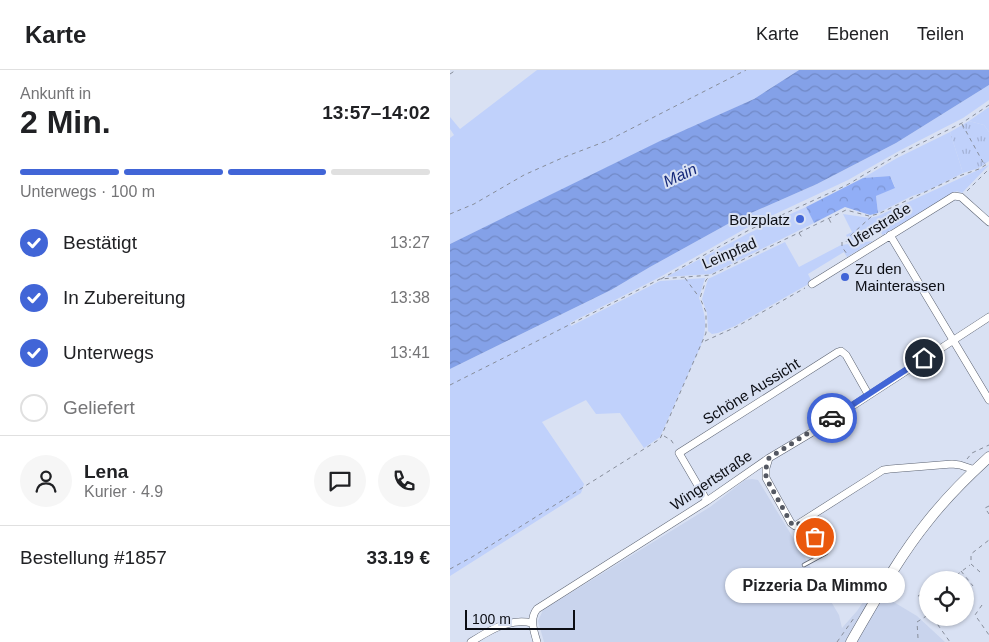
<!DOCTYPE html>
<html lang="de">
<head>
<meta charset="utf-8">
<style>
  body { margin:0; font-family:Helvetica,sans-serif; background:#f6f6f6; color:#202124; height:100vh; display:flex; flex-direction:column; font-size:19px; white-space:nowrap }
  * { box-sizing:border-box; margin:0 }
  p { font-size:16px; color:#757577 }
  .icon { flex:none; width:28px; height:28px; fill:none; stroke:currentColor; stroke-width:2; stroke-linecap:round; stroke-linejoin:round }
  .map { position:relative; flex:1; overflow:hidden }
  .drawer { display:flex; flex-direction:column; background:#fff; width:450px }
  .drawer>* { flex:none }
  .tools { position:absolute; left:469px; top:501px; display:grid; gap:10px }
  .tools a { display:grid; place-items:center; width:55px; height:55px; border-radius:50%; background:#fff; box-shadow:0 1px 4px #0004; font-size:25px }
  .scale { position:absolute; left:15px; bottom:12px; width:110px; box-sizing:border-box; padding-left:5px; border:2px solid #0c0e14; border-top:0; font-size:14px; line-height:18px; white-space:nowrap; color:#0c0e14; -webkit-text-stroke:4px #d9e1f3; paint-order:stroke }
  .pin { position:absolute; display:grid; place-items:center; width:42px; height:42px; color:#fff; margin:-21px; border:2px solid #fff; border-radius:50%; box-shadow:0 1px 5px #0007 }
  .courier { position:absolute; display:grid; place-items:center; width:50px; height:50px; margin:-25px; border:4px solid #4165d7; border-radius:50%; background:#fff; color:#222; box-shadow:0 1px 6px #0007 }
  .bubble { position:absolute; height:35px; border-radius:18px; background:#fff; box-shadow:0 1px 4px #0004; font-size:16px; font-weight:700; line-height:35px; text-align:center }
  .head em { font-style:normal; font-weight:700 }
  .head div { display:flex; flex-direction:column-reverse }
  .head { display:flex; align-items:center; justify-content:space-between; height:85px; padding:0 20px }
  h1 { font-size:32px; font-weight:700; line-height:38px }
  .bar { display:grid; grid-template-columns:repeat(4,1fr); gap:8px 5px; align-content:center; height:60px; padding:0 20px }
  .bar i { height:6px; border-radius:4px; background:#e0e0e0 }
  .bar .current { background:#4165d7 }
  .bar p { grid-column:span 4 }
  .line { display:flex; align-items:center; gap:12px; padding:0 20px; border-top:1px solid #e0e0e0 }
  .line div { flex:1 }
  .round { display:grid; place-items:center; flex:none; width:52px; height:52px; border-radius:26px; background:#f6f6f6 }
  ol { padding:0 20px; list-style:none }
  li { display:flex; align-items:center; gap:15px; height:55px }
  li p { margin-inline-start:auto }
  li .icon { padding:5px; border-radius:50%; background:#4165d7; color:#fff; stroke-width:4 }
  li:last-child { color:#757577 }
  li i { width:28px; height:28px; border:2px solid #e0e0e0; border-radius:50% }
  header { display:flex; align-items:center; gap:30px; box-sizing:border-box; height:70px; padding:0 25px; background:#fff; border-bottom:1px solid #e0e0e0 }
  header strong { font-size:24px }
  nav { display:flex; gap:28px; margin-inline-start:auto; font-size:18px }
  main { display:flex; flex:1; min-height:0 }
  .map>svg:first-child { display:block }
  .built { fill:#c9d4ed }
  .green { fill:#c0d1fb }
  .forest { fill:url(#forest-crowns) }
  .park { fill:url(#park-tufts) }
  .water { fill:url(#water-waves) }
  .lines { fill:none; stroke-linecap:round; stroke-linejoin:round }
  .service-casing { stroke:#5b6271; stroke-width:4.5 }
  .minor-casing { stroke:#5b6271; stroke-width:8 }
  .secondary-casing { stroke:#5b6271; stroke-width:11 }
  .path { stroke:#878d9a; stroke-width:1; stroke-dasharray:4 4; stroke-linecap:butt }
  .service { stroke:#fff; stroke-width:3 }
  .minor { stroke:#fff; stroke-width:7 }
  .secondary { stroke:#fff; stroke-width:10 }
  .done { stroke:#545862; stroke-width:5; stroke-dasharray:0 9 }
  .route { stroke:#4165d7; stroke-width:6 }
  .poi-dot { fill:#4165d7; stroke:#d9e1f3; stroke-width:2 }
  .labels { text-anchor:middle; dominant-baseline:central; stroke-width:4; stroke-linejoin:round; paint-order:stroke }
  .poi-label { font-size:15px; fill:#0c0e14; stroke:#d9e1f3; text-anchor:end }
  .street-label { font-size:15px; fill:#0c0e14; stroke:#d9e1f3 }
  .water-label { font-size:16px; font-style:italic; fill:#15297a; stroke:#d9e1f3 }
</style>
</head>
<body>
<header>
<strong>Karte</strong>
<nav><a>Karte</a><a>Ebenen</a><a>Teilen</a></nav>
</header>
<main>
<section class="drawer">
<div class="head"><div><h1>2 Min.</h1><p>Ankunft in</p></div><em>13:57–14:02</em></div>
<div class="bar"><i class="current"></i><i class="current"></i><i class="current"></i><i></i><p>Unterwegs · 100 m</p></div>
<ol>
<li><svg class="icon" aria-label="check" viewBox="0 0 24 24"><path d="M5 12l5 5 9-10"/></svg>Bestätigt<p>13:27</p></li>
<li><svg class="icon" aria-label="check" viewBox="0 0 24 24"><path d="M5 12l5 5 9-10"/></svg>In Zubereitung<p>13:38</p></li>
<li><svg class="icon" aria-label="check" viewBox="0 0 24 24"><path d="M5 12l5 5 9-10"/></svg>Unterwegs<p>13:41</p></li>
<li><i></i>Geliefert</li>
</ol>
<div class="line" style="height:90px"><a class="round"><svg class="icon" aria-label="person" viewBox="0 0 24 24"><circle cx="12" cy="8" r="4"/><path d="M4 21q1-7 8-7t8 7"/></svg></a><div><b>Lena</b><p>Kurier · 4.9</p></div><a class="round"><svg class="icon" aria-label="chat" viewBox="0 0 24 24"><path d="M4 5h16v11H9l-5 4z"/></svg></a><a class="round"><svg class="icon" aria-label="phone" viewBox="0 0 24 24"><path d="M5 4h4l2 5-3 2q2 4 5 5l2-3 5 2v4C11 20 4 13 5 4z"/></svg></a></div>
<div class="line" style="height:65px"><div>Bestellung #1857</div><b>33.19 €</b></div>
</section>
<div class="map">
<svg width="539" height="572" viewBox="0 0 539 572">
  <defs>
    <pattern id="forest-crowns" width="20" height="18" patternUnits="userSpaceOnUse" patternTransform="scale(1.25)"><rect width="20" height="18" fill="#91aef6"/><path d="M2 6a3 3 0 1 1 6 0M12 15a3 3 0 1 1 6 0" fill="none" stroke="#7c94d2"/></pattern>
    <pattern id="park-tufts" width="24" height="20" patternUnits="userSpaceOnUse" patternTransform="scale(1.25)"><rect width="24" height="20" fill="#c0d1fb"/><path d="M3 7l-1-3M5 7V3M7 7l1-3M15 17l-1-3M17 17v-4M19 17l1-3" fill="none" stroke="#a4b2d6"/></pattern>
    <pattern id="water-waves" width="16" height="10" patternUnits="userSpaceOnUse" patternTransform="scale(1.25)"><rect width="16" height="10" fill="#84a1e8"/><path d="M0 5q4-4 8 0t8 0" fill="none" stroke="#7189c6"/></pattern>
  </defs>
  <rect width="100%" height="100%" fill="#d9e1f3"/>
  <path class="built" d="M302,409L308,410L339,461L389,545L392,558L407,541L422,519L467,546L495,572H94L88,551L93,540L260,437L295,410Z"/>
  <path class="green" d="M87,0H349L304,29L209,72L0,174V68L4,65L0,59V47L10,59Z
    M539,15V30L513,48L449,81L398,110L300,156L210,207L120,253L121,256L210,211L255,208L249,228C256,245 257,256 252,273L210,367L194,378L170,343L146,344L136,330L92,352L134,414L131,423L0,506V299L161,220L200,197L285,150L367,114L446,73Z
    M539,37V62L534,55L519,51Z
    M500,62L513,103L477,121L462,126L428,143L426,126L445,117L440,106L413,108L447,88Z
    M539,95L512,123L507,121L498,126L433,165L430,162L411,169L399,170L396,165L402,162L393,144L420,148L428,146Z
    M356,137L364,153L261,204L216,207L299,163Z
    M423,171L397,187L394,182L358,204L362,212L285,256L268,263L262,264L258,261L257,243L252,229L258,209L335,172L349,197L391,175Z"/>
  <path class="forest" d="M440,106L445,118L426,126L428,143L420,145L395,137L364,153L356,137L413,108Z"/>
  <path class="park" d="M519,51L534,55L539,62V91L529,98L513,103L500,62Z"/>
  <path class="water" d="M349,0H539V15L446,73L367,114L285,150L200,197L161,220L0,299V174L210,71L304,29Z"/>
  <g class="lines">
    <defs>
      <path id="service" d="M354,495L376,483L355,450"/>
      <path id="minor" d="M440,165L539,330
        M362,214L504,126L511,127L539,152
        M319,388L316,398V408L341,453L345,456L433,400L440,399L502,394L510,395L525,400
        M257,431L229,383L388,282L391,281L396,285L418,324
        M21,572C40,560 59,548 82,553
        M87,572C84,561 79,549 87,539L257,431L319,388L361,363L539,247"/>
      <path id="secondary" d="M401,572C425,531 448,488 478,451C496,428 517,407 539,387"/>
    </defs>
    <use href="#service" class="service-casing"/>
    <use href="#minor" class="minor-casing"/>
    <use href="#secondary" class="secondary-casing"/>
    <path class="path" d="M0,4L6,0
      M512,54L534,94
      M517,121L539,99
      M0,144L24,134L74,105L112,88L159,70L296,0
      M379,149L382,155
      M349,163L353,169
      M392,172V177L397,184
      M396,172L400,166L422,146
      M235,208L249,227
      M211,209L299,160L397,115L447,85L512,53L539,35
      M255,271L286,257L355,218
      M0,315L210,209L261,205L396,140L419,146L428,144L509,106L529,99L539,93
      M214,366L221,370L225,376
      M517,389L522,383L539,375
      M539,436L535,438L539,444
      M0,499L22,487L210,369L256,263V242L250,228L256,210L260,206
      M511,501L523,516
      M530,502L521,494V484L539,470
      M500,510L520,495
      M478,520L468,526L478,539
      M515,527L523,526
      M532,535L525,545L539,565
      M483,548L500,572
      M468,568L467,552L478,545
      M387,572L404,548"/>
    <use href="#service" class="service"/>
    <use href="#minor" class="minor"/>
    <use href="#secondary" class="secondary"/>
  </g>
  <g class="lines">
    <path class="done" d="M365,467L355,450L345,456L341,453L316,408V398L319,388L382,348"/>
    <path class="route" d="M382,348L474,288"/>
  </g>
  <g class="poi-dot">
    <circle cx="350" cy="149" r="5"/>
    <circle cx="395" cy="207" r="5"/>
  </g>
  <g class="labels">
    <g class="poi-label">
      <text x="340" y="149">Bolzplatz</text>
      <text x="405" y="198" text-anchor="start">Zu den<tspan x="405" dy="17">Mainterassen</tspan></text>
    </g>
    <g class="street-label">
      <text transform="translate(429 155) rotate(-32)">Uferstraße</text>
      <text transform="translate(279 183) rotate(-23)">Leinpfad</text>
      <text transform="translate(301 321) rotate(-32)">Schöne Aussicht</text>
      <text transform="translate(261 410) rotate(-34)">Wingertstraße</text>
    </g>
    <g class="water-label">
      <text transform="translate(230 105) rotate(-25)">Main</text>
    </g>
  </g>
</svg>
<div class="tools">
<a><svg class="icon" aria-label="locate" viewBox="0 0 24 24"><circle cx="12" cy="12" r="6"/><path d="M12 2v4M12 18v4M2 12h4M18 12h4"/></svg></a>
</div>
<div class="scale">100 m</div>
<div class="pin" style="left:365px;top:467px;background:#ea580c"><svg class="icon" aria-label="bag" viewBox="0 0 24 24"><path d="M5 8h14l-1 12H6zM9 8a3 3 0 0 1 6 0"/></svg></div>
<div class="pin" style="left:474px;top:288px;background:#1f2937"><svg class="icon" aria-label="home" viewBox="0 0 24 24"><path d="M3 11l9-7 9 7M6 9v11h12V9"/></svg></div>
<div class="courier" style="left:382px;top:348px"><svg class="icon" aria-label="car" viewBox="0 0 24 24"><path d="M5 17H2v-5l4-1 3-4h7l3 4 3 1v5h-3M9 17h6M6 11h13"/><circle cx="7" cy="17" r="2"/><circle cx="17" cy="17" r="2"/></svg></div>
<div class="bubble" style="left:275px;top:498px;width:180px">Pizzeria Da Mimmo</div>
</div>
</main>
</body>
</html>
